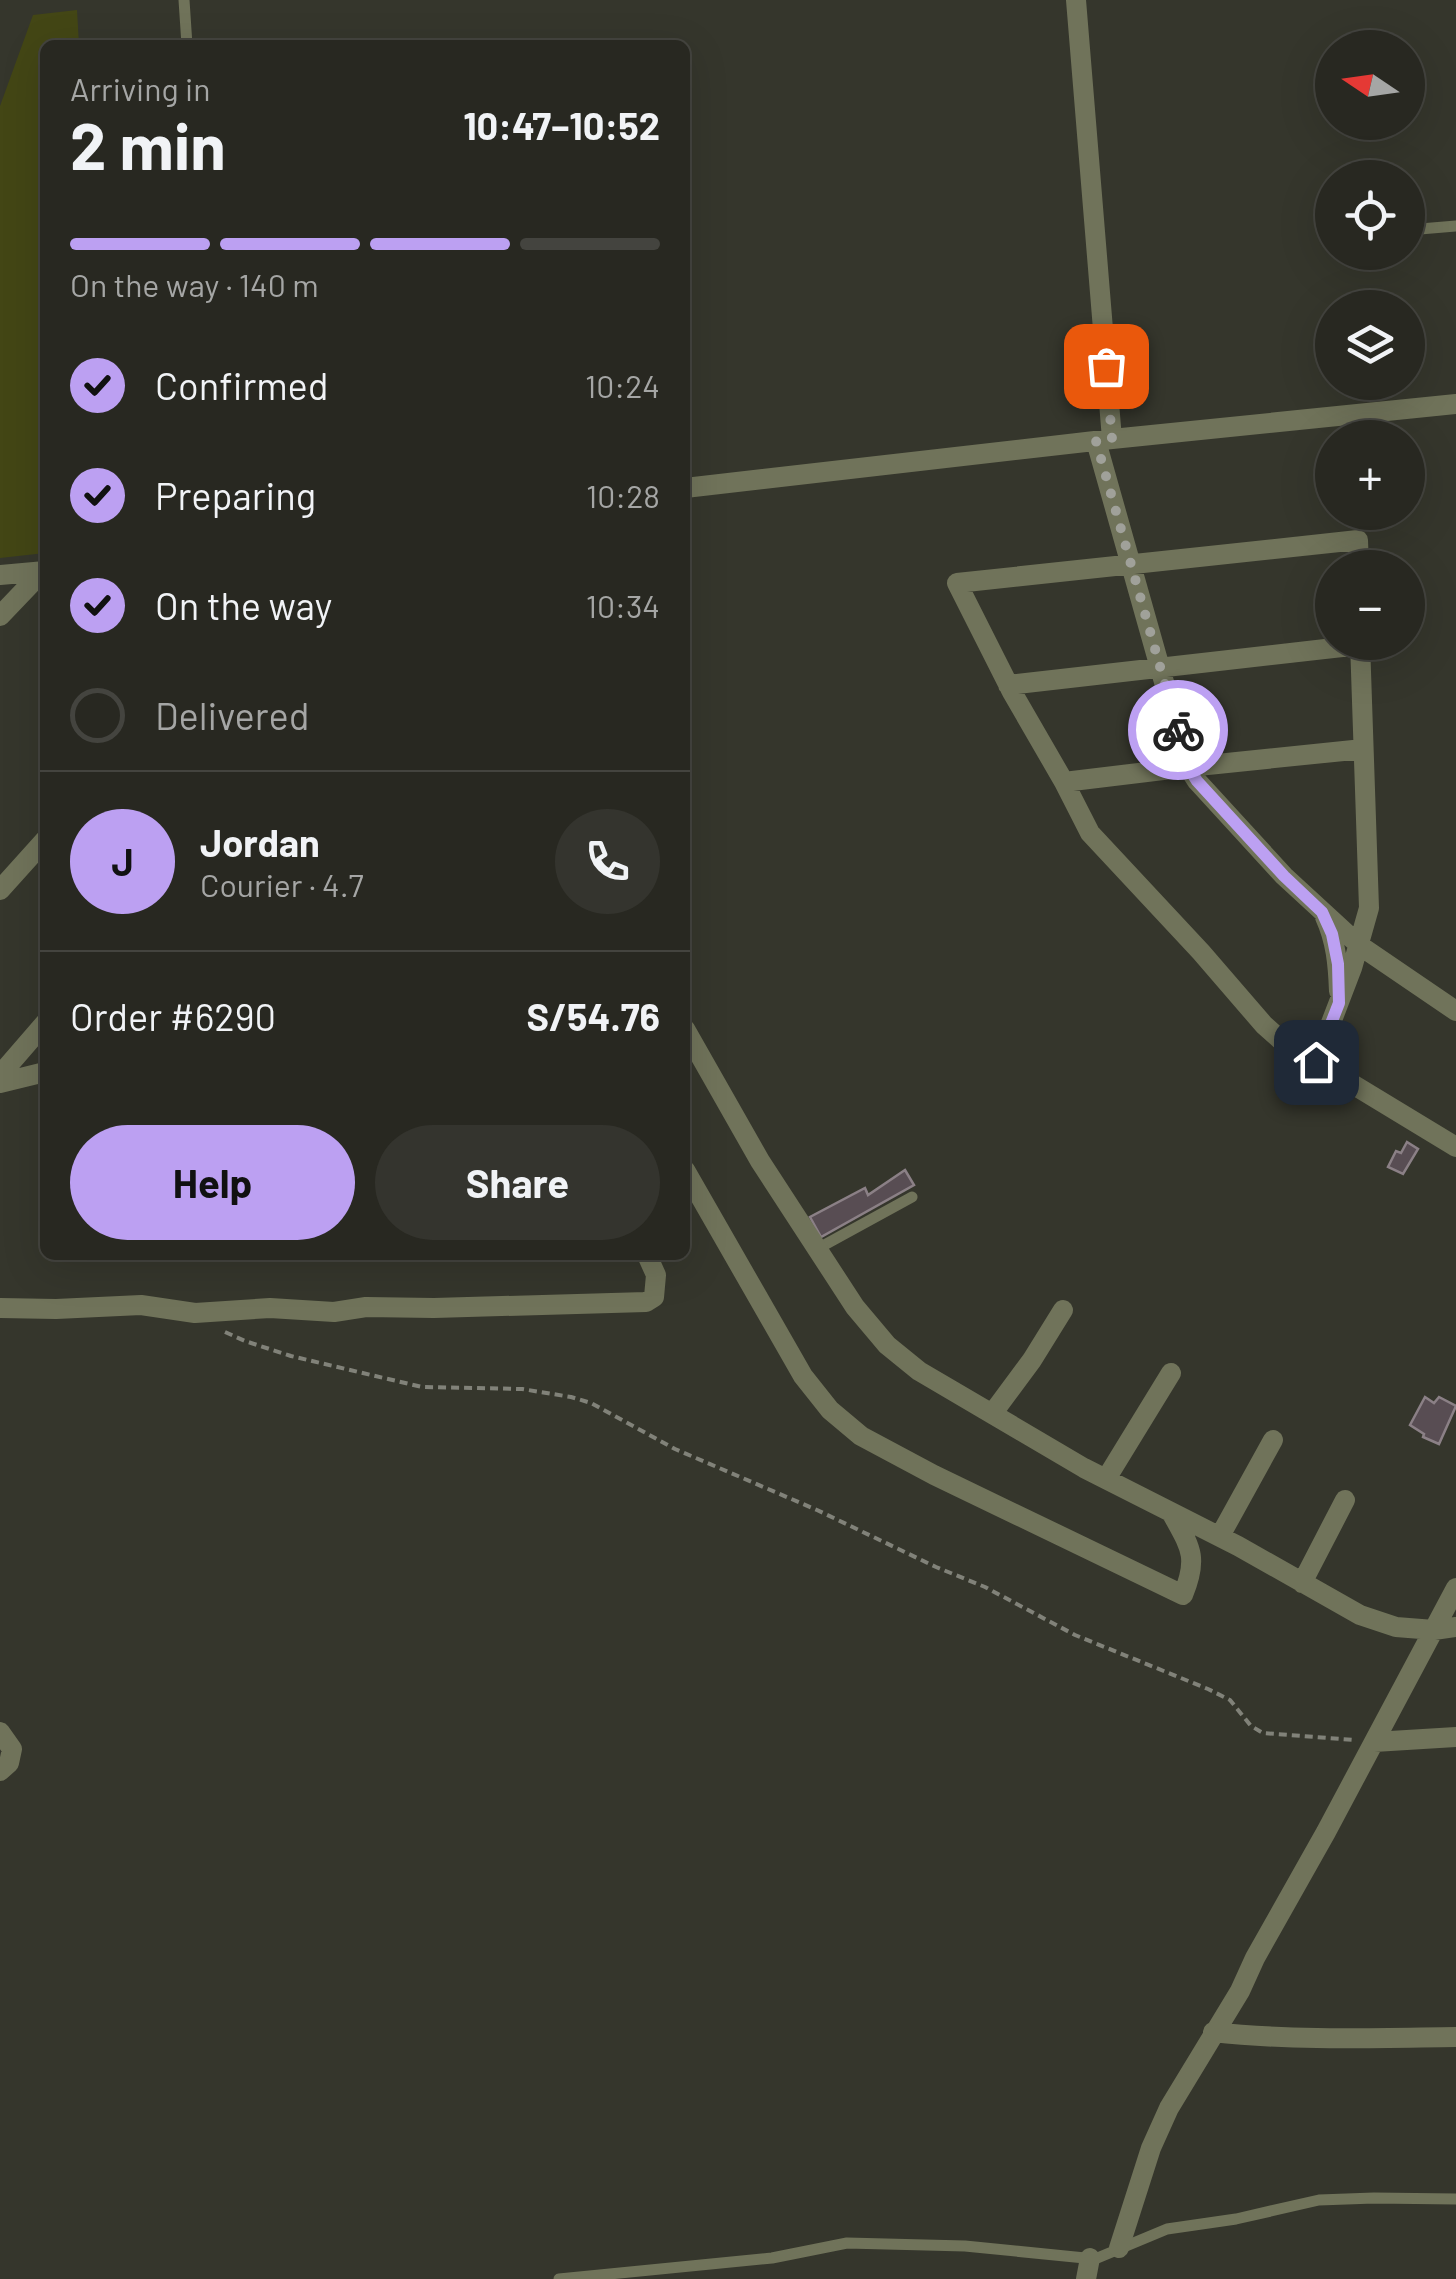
<!DOCTYPE html>
<html lang="en">
<head>
<meta charset="utf-8">
<style>
  body { margin:0; font-family:Barlow,sans-serif; background:#34342e; color:#f1f3f6; height:100vh; display:flex; flex-direction:column; font-size:38px; white-space:nowrap }
  * { box-sizing:border-box; margin:0 }
  p { font-size:32px; color:#a5a6a5 }
  .icon { flex:none; width:55px; height:55px; fill:none; stroke:currentColor; stroke-width:2; stroke-linecap:round; stroke-linejoin:round }
  .map { position:relative; flex:1; overflow:hidden }
  .panel { position:absolute; left:40px; top:40px; width:650px; height:1220px; display:flex; flex-direction:column; background:#282821; border-radius:15px; box-shadow:0 10px 40px #0002,0 0 0 2px #44443f }
  .panel>* { flex:none }
  .needle { width:65px; rotate:283deg }
  .fabs { position:absolute; left:1315px; top:30px; display:grid; gap:20px }
  .fabs a { display:grid; place-items:center; width:110px; height:110px; border-radius:50%; background:#282821; box-shadow:0 10px 40px #0002,0 0 0 2px #44443f; font-size:50px }
  .pin { position:absolute; display:grid; place-items:center; width:85px; height:85px; color:#fff; margin:-42px; border-radius:20px; box-shadow:0 5px 15px #0006 }
  .courier { position:absolute; display:grid; place-items:center; width:100px; height:100px; margin:-50px; border:8px solid #bca0f2; border-radius:50%; background:#fff; color:#222; box-shadow:0 2px 12px #0007 }
  .overview em { font-style:normal; font-weight:700 }
  .overview div { display:flex; flex-direction:column-reverse }
  .overview { display:flex; align-items:center; justify-content:space-between; height:170px; padding:0 30px }
  h1 { font-size:65px; font-weight:700; line-height:75px }
  .bar { display:grid; grid-template-columns:repeat(4,1fr); gap:15px 10px; align-content:center; height:120px; padding:0 30px }
  .bar i { height:12px; border-radius:8px; background:#44443f }
  .bar .current { background:#bca0f2 }
  .bar p { grid-column:span 4 }
  .line { display:flex; align-items:center; gap:25px; padding:0 30px; border-top:2px solid #44443f }
  .line div { flex:1 }
  .round { display:grid; place-items:center; flex:none; width:105px; height:105px; border-radius:52px; background:#34342e }
  ol { padding:0 30px; list-style:none }
  li { display:flex; align-items:center; gap:30px; height:110px }
  li p { margin-inline-start:auto }
  li .icon { padding:10px; border-radius:50%; background:#bca0f2; color:#111; stroke-width:4 }
  li:last-child { color:#a5a6a5 }
  li i { width:55px; height:55px; border:5px solid #44443f; border-radius:50% }
  .button { display:flex; gap:20px; margin-top:auto; padding:20px 30px }
  .button a { flex:1; height:115px; border-radius:60px; background:#bca0f2; color:#111; font-size:40px; font-weight:700; line-height:115px; text-align:center }
  .button a+a { background:#34342e; color:#f1f3f6 }
  .map>svg:first-child { display:block }
  .green { fill:#434615 }
  .building { fill:#584d53; stroke:#8b8086; stroke-width:2.5 }
  .lines { fill:none; stroke-linecap:round; stroke-linejoin:round }
  .path { stroke:#818279; stroke-width:4; stroke-dasharray:8 5; stroke-linecap:butt }
  .lane { stroke:#70735a; stroke-width:11 }
  .street { stroke:#70735a; stroke-width:20 }
  .done { stroke:#a0a19a; stroke-width:10; stroke-dasharray:0 18 }
  .route { stroke:#bca0f2; stroke-width:12 }
</style>
</head>
<body>
<div class="map">
<svg width="1456" height="2279" viewBox="0 0 1456 2279">
  <rect width="100%" height="100%" fill="#35362c"/>
  <path class="green" d="M77,10L79,45H45V553L0,558V106L33,15Z"/>
  <path class="building" d="M1407,1142L1418,1149L1403,1174L1388,1167L1396,1151L1401,1153Z
    M905,1170L914,1185L821,1237L810,1217L865,1188L868,1195Z
    M1425,1397L1434,1403L1439,1397L1456,1406L1439,1444L1423,1437L1424,1434L1410,1425Z"/>
  <g class="lines">
    <path class="path" d="M225,1332L245,1341L291,1356L422,1387L522,1389L571,1397L591,1403L675,1449L817,1510L936,1567L985,1587L1075,1635L1208,1689L1230,1700L1251,1726L1263,1733L1355,1740"/>
    <path class="lane" d="M184,0L187,45
      M1408,230L1456,226
      M817,1249L912,1197
      M559,2279L772,2258L847,2243L965,2246L1095,2259L1167,2229L1236,2219L1319,2200L1374,2198L1456,2199"/>
    <path class="street" d="M1076,0L1112,439
      M1096,441L1188,767L1197,781L1284,876L1359,945L1456,1011
      M685,488L1112,439L1456,404
      M1359,568L1358,540L957,583L1012,692L1064,782L1090,833L1201,952L1264,1025L1283,1042L1456,1147
      M0,575L45,571
      M0,616L43,571
      M1008,685L1360,645
      M1064,782L1188,767L1363,749
      M0,890L45,840
      M1325,917C1336,941 1338,965 1339,991
      M685,1029L760,1161L855,1307L887,1345L919,1371L1084,1468L1238,1546L1360,1615L1396,1627L1434,1630L1456,1627
      M1316,1062L1352,968L1369,908L1360,642
      M0,1075L45,1023
      M0,1083L45,1072
      M685,1170L803,1376L830,1410L861,1436L934,1475L1183,1595C1199,1556 1190,1547 1171,1512
      M0,1308L56,1309L141,1305L195,1313L270,1308L334,1312L366,1307L434,1308L646,1302L654,1297L656,1275L647,1255
      M992,1414L1032,1360L1063,1310
      M1106,1479L1171,1373
      M1220,1536L1273,1440
      M1302,1583L1345,1500
      M0,1732L12,1749L9,1763L0,1771
      M1374,1742L1456,1737
      M1213,2032C1294,2041 1375,2038 1456,2037
      M1119,2248L1151,2148L1169,2108L1240,1991L1255,1958L1326,1832L1456,1588
      M1086,2279L1090,2258"/>
  </g>
  <g class="lines">
    <path class="done" d="M1106,366L1112,439L1096,441L1178,730"/>
    <path class="route" d="M1178,730L1188,767L1197,781L1284,876L1322,912L1332,934L1338,964L1339,1003L1316,1062"/>
  </g>
</svg>
<div class="fabs">
<a><svg class="needle" viewBox="-14 -14 28 28"><path d="M0-13l5 13h-10z" fill="#e53935"/><path d="M0 13l5-13h-10z" fill="#a5a6a5"/></svg></a>
<a><svg class="icon" aria-label="locate" viewBox="0 0 24 24"><circle cx="12" cy="12" r="6"/><path d="M12 2v4M12 18v4M2 12h4M18 12h4"/></svg></a>
<a><svg class="icon" aria-label="layers" viewBox="0 0 24 24"><path d="M12 4l9 5-9 5-9-5zM3 14l9 5 9-5"/></svg></a>
<a>+</a>
<a>−</a>
</div>
<div class="pin" style="left:1106px;top:366px;background:#ea580c"><svg class="icon" aria-label="bag" viewBox="0 0 24 24"><path d="M5 8h14l-1 12H6zM9 8a3 3 0 0 1 6 0"/></svg></div>
<div class="pin" style="left:1316px;top:1062px;background:#1f2937"><svg class="icon" aria-label="home" viewBox="0 0 24 24"><path d="M3 11l9-7 9 7M6 9v11h12V9"/></svg></div>
<div class="courier" style="left:1178px;top:730px"><svg class="icon" aria-label="bike" viewBox="0 0 24 24"><circle cx="6" cy="16" r="4"/><circle cx="18" cy="16" r="4"/><path d="M6 16l4-8h5l3 8M10 8l3 8H6M13 5h3"/></svg></div>
<section class="panel">
<div class="overview"><div><h1>2 min</h1><p>Arriving in</p></div><em>10:47–10:52</em></div>
<div class="bar"><i class="current"></i><i class="current"></i><i class="current"></i><i></i><p>On the way · 140 m</p></div>
<ol>
<li><svg class="icon" aria-label="check" viewBox="0 0 24 24"><path d="M5 12l5 5 9-10"/></svg>Confirmed<p>10:24</p></li>
<li><svg class="icon" aria-label="check" viewBox="0 0 24 24"><path d="M5 12l5 5 9-10"/></svg>Preparing<p>10:28</p></li>
<li><svg class="icon" aria-label="check" viewBox="0 0 24 24"><path d="M5 12l5 5 9-10"/></svg>On the way<p>10:34</p></li>
<li><i></i>Delivered</li>
</ol>
<div class="line" style="height:180px"><b class="round" style="background:#bca0f2;color:#111">J</b><div><b>Jordan</b><p>Courier · 4.7</p></div><a class="round"><svg class="icon" aria-label="phone" viewBox="0 0 24 24"><path d="M5 4h4l2 5-3 2q2 4 5 5l2-3 5 2v4C11 20 4 13 5 4z"/></svg></a></div>
<div class="line" style="height:130px"><div>Order #6290</div><b>S/54.76</b></div>
<div class="button"><a>Help</a><a>Share</a></div>
</section>
</div>
</body>
</html>
